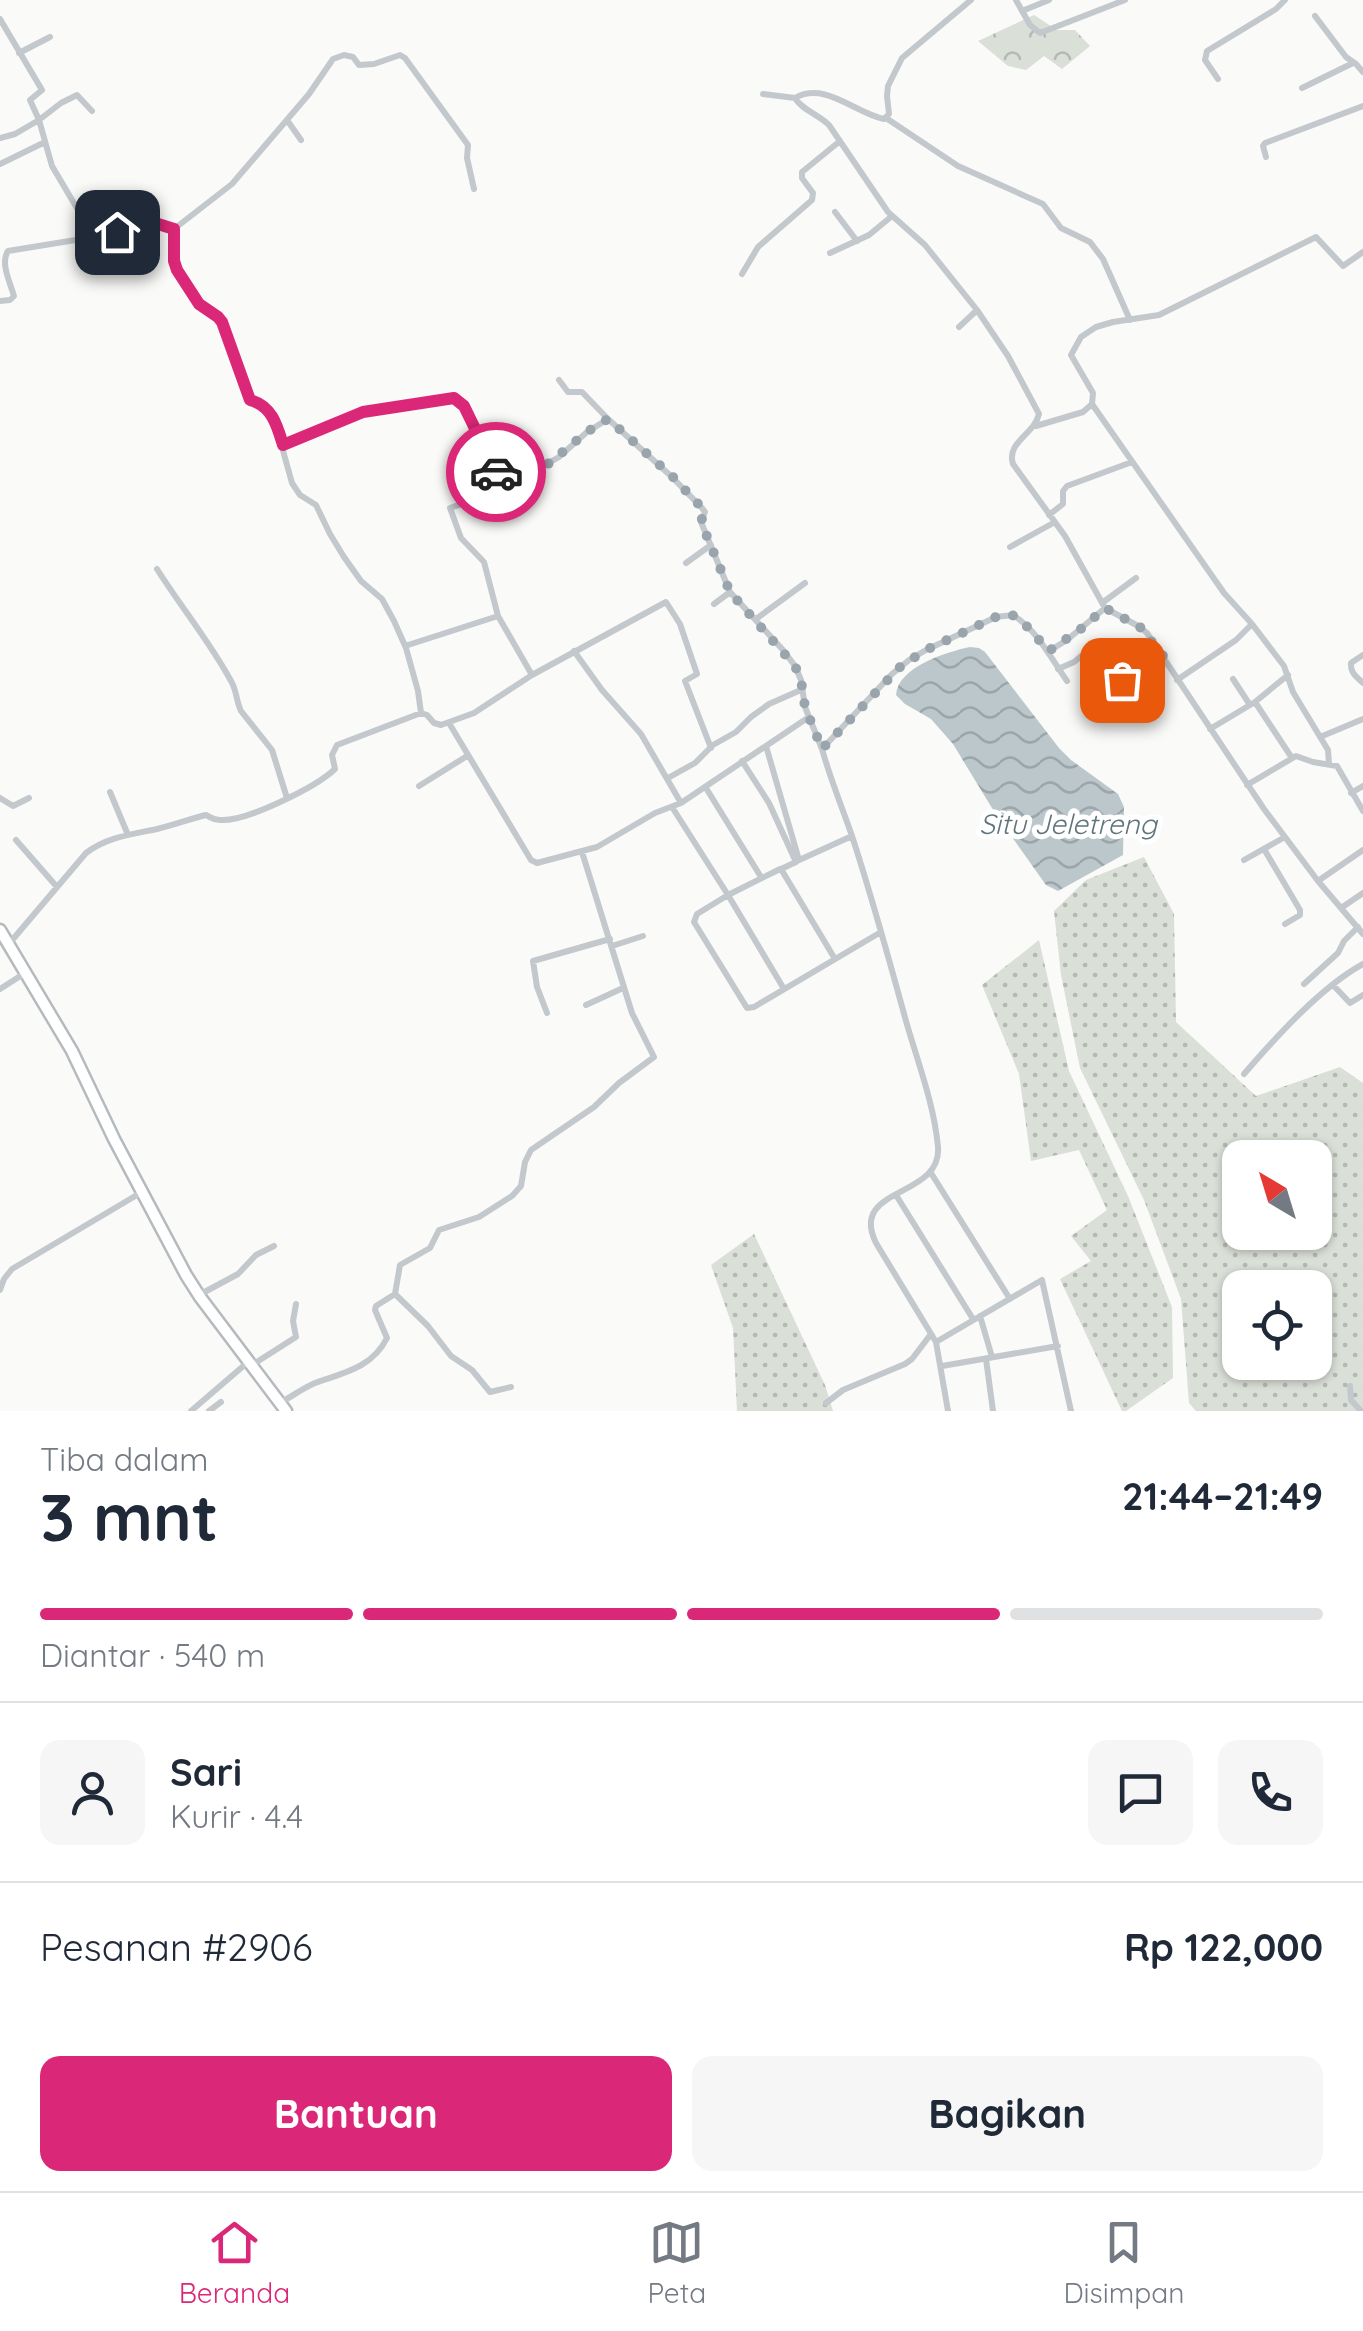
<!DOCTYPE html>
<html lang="id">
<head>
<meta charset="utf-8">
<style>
  body { margin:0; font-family:Quicksand,sans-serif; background:#f6f6f7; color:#1f2937; height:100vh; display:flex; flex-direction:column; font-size:38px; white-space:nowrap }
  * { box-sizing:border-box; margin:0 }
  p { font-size:32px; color:#747a83 }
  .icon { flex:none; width:55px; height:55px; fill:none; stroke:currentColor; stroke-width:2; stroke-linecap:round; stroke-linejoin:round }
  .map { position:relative; height:1411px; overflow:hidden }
  .panel { display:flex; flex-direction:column; background:#fff; flex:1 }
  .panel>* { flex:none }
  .needle { width:65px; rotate:322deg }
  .fabs { position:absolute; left:1222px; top:1140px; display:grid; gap:20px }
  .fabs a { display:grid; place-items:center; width:110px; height:110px; border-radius:20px; background:#fff; box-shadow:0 2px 8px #0004; font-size:50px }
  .pin { position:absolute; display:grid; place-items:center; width:85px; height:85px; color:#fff; margin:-42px; border-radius:20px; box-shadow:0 5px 15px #0006 }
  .courier { position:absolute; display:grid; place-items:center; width:100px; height:100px; margin:-50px; border:8px solid #db2777; border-radius:50%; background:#fff; color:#222; box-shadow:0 2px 12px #0007 }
  .summary em { font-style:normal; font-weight:700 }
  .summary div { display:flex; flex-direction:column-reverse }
  .summary { display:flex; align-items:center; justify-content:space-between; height:170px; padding:0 40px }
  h1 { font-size:65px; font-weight:700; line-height:75px }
  .bar { display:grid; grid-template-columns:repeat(4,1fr); gap:15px 10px; align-content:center; height:120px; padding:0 40px }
  .bar i { height:12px; border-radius:8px; background:#e0e1e3 }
  .bar .selected { background:#db2777 }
  .bar p { grid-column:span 4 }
  .line { display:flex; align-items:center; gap:25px; padding:0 40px; border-top:2px solid #e0e1e3 }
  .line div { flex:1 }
  .round { display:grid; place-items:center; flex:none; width:105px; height:105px; border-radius:20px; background:#f6f6f7 }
  .cta { display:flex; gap:20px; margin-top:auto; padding:20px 40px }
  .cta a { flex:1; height:115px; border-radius:20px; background:#db2777; color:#fff; font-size:40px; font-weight:700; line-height:115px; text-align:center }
  .cta a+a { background:#f6f6f7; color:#1f2937 }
  .tab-bar { display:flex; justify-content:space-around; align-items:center; height:140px; border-top:2px solid #e0e1e3; background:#fff; font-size:28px; color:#747a83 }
  .tab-bar a { display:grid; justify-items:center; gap:5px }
  .tab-bar .selected { color:#db2777 }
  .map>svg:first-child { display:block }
  .grass { fill:url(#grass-dots); fill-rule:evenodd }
  .forest { fill:url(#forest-crowns) }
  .water { fill:url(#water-waves) }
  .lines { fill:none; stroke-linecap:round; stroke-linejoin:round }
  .primary-casing { stroke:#b5babe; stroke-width:15 }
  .minor { stroke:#c3c8cc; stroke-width:6 }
  .primary { stroke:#fff; stroke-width:10 }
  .done { stroke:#99a4ac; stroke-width:10; stroke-dasharray:0 18 }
  .route { stroke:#db2777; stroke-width:12 }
  .labels { text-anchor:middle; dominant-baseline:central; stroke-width:10; stroke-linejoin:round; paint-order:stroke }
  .water-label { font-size:28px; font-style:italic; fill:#60757c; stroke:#fff }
</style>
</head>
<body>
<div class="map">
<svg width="1363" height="1411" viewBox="0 0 1363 1411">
  <defs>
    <pattern id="grass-dots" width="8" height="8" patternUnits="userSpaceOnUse" patternTransform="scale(2.5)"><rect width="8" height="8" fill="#dadfd7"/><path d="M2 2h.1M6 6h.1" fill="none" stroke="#b4b9b4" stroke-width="1.8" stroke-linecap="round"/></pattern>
    <pattern id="forest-crowns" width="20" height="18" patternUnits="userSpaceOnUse" patternTransform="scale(2.5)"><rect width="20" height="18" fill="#dadfd7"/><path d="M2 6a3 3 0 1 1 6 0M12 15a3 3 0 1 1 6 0" fill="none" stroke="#b4b9b4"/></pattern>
    <pattern id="water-waves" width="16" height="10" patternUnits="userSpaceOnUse" patternTransform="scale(2.5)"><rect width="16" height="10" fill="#bbc7cb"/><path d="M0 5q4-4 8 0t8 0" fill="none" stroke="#9ca6aa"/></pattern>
  </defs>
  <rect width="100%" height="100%" fill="#fafaf8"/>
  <path class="grass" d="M1144,857L1174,914L1176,1022L1256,1096L1340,1067L1363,1083V1411H1196L1189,1403L1181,1299L1144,1200L1080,1068L1061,975L1054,911L1086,880ZM1240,1158H1315V1232H1240ZM1240,1288H1315V1362H1240Z
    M1039,940L1069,1071L1128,1196L1172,1307L1173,1378L1126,1411H1122L1060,1279L1091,1261L1071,1236L1107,1210L1079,1150L1031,1161L1019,1074L982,985Z
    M754,1234L825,1385L833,1411H737L733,1328L711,1265Z"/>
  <path class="forest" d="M1034,15L1057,30H1075L1090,46L1062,69L1044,56L1026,70L1008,66L978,41Z"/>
  <path class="water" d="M970,647L979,648L985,652L1059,748L1071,760L1118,794L1124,807L1123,855L1058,891L1046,885L995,813L953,744L931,719L905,704L896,695C898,667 946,652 970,647Z"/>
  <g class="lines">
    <defs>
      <path id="primary" d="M0,930L72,1051L114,1139L186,1275L200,1297L286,1411"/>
    </defs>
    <use href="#primary" class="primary-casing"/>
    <path class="minor" d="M1016,0L1030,25L1040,33L1125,0
      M1022,11L1049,0
      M1315,16L1346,57L1356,64L1363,72
      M0,19L42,90L30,100L39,120L15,134L0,138
      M19,53L50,37
      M1218,79L1205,60L1207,51L1276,9L1285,0
      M1302,88L1353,63
      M763,94L795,98C801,109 819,115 829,125L888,212L925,245L977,310L1008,356L1039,414C1034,435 1006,442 1013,464L1065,536L1105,608L1140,627L1147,633L1264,809L1318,881L1363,934
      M795,98C825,81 855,113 884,119L889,114L887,96L888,86L902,58L971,0
      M92,111L77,95L61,103L39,120L52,166L94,237
      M886,118L958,166L1043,204L1061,228L1090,242L1103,259L1130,320
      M287,120L301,140
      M1266,157L1263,146L1265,143L1363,106
      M0,164L45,142
      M835,212L857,241
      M174,229V261L177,270L199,304L223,322L249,400L263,403L275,422L292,483L300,495L316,505L330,534L344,557L361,581L382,599L394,621L406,648L418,691L421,713L427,715L434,723L441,725L474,713L532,675L666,602L680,624L697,674L685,681L711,748
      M830,253L869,235L892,216
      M742,274L758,247L812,200L813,193L802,178V172L840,141
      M0,301L10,300L14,296C10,282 0,263 8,251L94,237L155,223L174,229L232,184L309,94L333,59L344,55L353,57L359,65L374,64L400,55L405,58L468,145L467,158L474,189
      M959,327L976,311
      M559,380L568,392H582L608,419
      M1092,404L1224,593L1252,624L1284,666L1293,692L1328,750L1329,764
      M1036,426L1083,412L1092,404L1093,393L1071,355L1081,337L1096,327L1113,322L1159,315L1316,237L1343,266L1363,252
      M283,445L363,412L454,398L464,406L503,489L559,457L587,432L608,419L672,477L702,508L705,512L701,522L730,592
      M503,489L450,508L461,538L484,562L498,616L532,675
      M1049,515L1063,504V491L1067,486L1132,462
      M1010,547L1055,522
      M686,563L711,545
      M157,569C181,607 210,642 231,681C237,691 236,701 241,711L272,750L287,798
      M1102,603L1136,578
      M714,604L730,592L783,650L795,666L801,680L805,707L822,749L892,674L909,660L926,650L996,617L1013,615C1038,631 1050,657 1067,681
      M756,619L805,583
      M405,646L498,616
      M574,651L602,690L641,734L681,803
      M1049,651L1067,640L1105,608
      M1363,655L1351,663C1350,673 1357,677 1363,683
      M1058,669L1074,662L1091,648
      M1114,670L1129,689L1164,657
      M1233,679L1250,705
      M1177,680L1236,640L1252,624
      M1255,702L1292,758
      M449,723L531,860L537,863L597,847L655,813L681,803L809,717
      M1210,729L1255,702L1288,675
      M1320,737L1363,719
      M766,746L799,860
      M822,749C830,778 842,807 852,836C872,897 889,959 906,1021C918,1063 934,1104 938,1147C942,1199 848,1186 876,1243L936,1342L948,1411
      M742,761L769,803L796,862L781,869L835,959
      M668,778L695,763L713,745L736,732L751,717L769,704L803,689
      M1247,785L1296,756L1313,762L1337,766L1363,811
      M419,786L467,756
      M706,788L761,877
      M110,792L128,835
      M1351,793L1363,786
      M0,798L13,806L29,798
      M672,807L728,895L697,914L694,922L747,1008L754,1007L881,932
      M16,840L57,887
      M1264,849L1300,910V915L1285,924
      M1244,860L1285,837
      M797,861L852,836
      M780,869L728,895L784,989
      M1318,881L1363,850
      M1341,908L1363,893
      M8,945L86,853C107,837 133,834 157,829C174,825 190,819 206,815C212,818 213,820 220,820C246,822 316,787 335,769L332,755L337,745L421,713
      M612,946L643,936
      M1304,984L1338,953L1344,941L1358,927
      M1333,985L1350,1003L1363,995
      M0,989L25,973
      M586,1005L623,988
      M547,1013L537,987L533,961L610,939
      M1244,1074C1276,1037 1321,987 1363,964
      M931,1173L1010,1299
      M896,1195L973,1319
      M0,1290L4,1279L12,1269L142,1192
      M395,1294L428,1326L451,1356L472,1370L490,1392L511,1387
      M199,1295L238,1274L256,1255L274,1246
      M980,1316L992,1357
      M936,1342L1042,1280L1071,1411
      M986,1359L993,1411
      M252,1365L296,1337L293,1321L296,1304
      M942,1366L1058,1346
      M1350,1386L1351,1400L1361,1411
      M280,1403C291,1397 303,1388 315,1383C343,1373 372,1368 387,1338L375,1310L376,1306L395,1294L400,1265L430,1248L439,1230L479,1217L512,1196L521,1186L525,1162L531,1150L594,1107L619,1083L654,1057L632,1013L582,852
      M826,1403L843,1390L905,1364L912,1359L931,1334
      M191,1411L248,1362
      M209,1411L221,1402"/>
    <use href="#primary" class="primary"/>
  </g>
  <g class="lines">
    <path class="done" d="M496,472L503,490L505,488L548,464L587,432L608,419L672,476L702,508L704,512L701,522L730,592L795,666L801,680L805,707L822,749L901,666L926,650L996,617L1012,615L1021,620L1049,651L1082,628L1105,608L1140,627L1164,657L1131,688H1127L1122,680"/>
    <path class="route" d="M117,232L155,223L174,229V261L177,270L199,304L218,317L222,322L250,400C272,406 277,425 283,445L363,412L454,398L464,406L496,472"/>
  </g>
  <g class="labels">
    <g class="water-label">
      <text x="1068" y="823">Situ Jeletreng</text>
    </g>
  </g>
</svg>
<div class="fabs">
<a><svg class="needle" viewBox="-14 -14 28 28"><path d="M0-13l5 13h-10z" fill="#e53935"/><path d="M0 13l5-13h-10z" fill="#747a83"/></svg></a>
<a><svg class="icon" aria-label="locate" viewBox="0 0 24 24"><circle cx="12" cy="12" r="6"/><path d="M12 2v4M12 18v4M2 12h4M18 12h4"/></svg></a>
</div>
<div class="pin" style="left:1122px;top:680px;background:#ea580c"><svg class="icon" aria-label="bag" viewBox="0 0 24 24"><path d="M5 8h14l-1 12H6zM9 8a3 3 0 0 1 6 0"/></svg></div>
<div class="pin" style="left:117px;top:232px;background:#1f2937"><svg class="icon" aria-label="home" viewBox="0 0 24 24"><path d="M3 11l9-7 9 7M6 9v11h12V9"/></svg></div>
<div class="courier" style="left:496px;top:472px"><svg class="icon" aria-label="car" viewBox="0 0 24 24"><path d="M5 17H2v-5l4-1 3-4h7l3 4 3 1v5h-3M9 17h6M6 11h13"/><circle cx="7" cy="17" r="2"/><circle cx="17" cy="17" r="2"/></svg></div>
</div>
<section class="panel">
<div class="summary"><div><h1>3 mnt</h1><p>Tiba dalam</p></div><em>21:44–21:49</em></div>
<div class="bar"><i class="selected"></i><i class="selected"></i><i class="selected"></i><i></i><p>Diantar · 540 m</p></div>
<div class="line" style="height:180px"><a class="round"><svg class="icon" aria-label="person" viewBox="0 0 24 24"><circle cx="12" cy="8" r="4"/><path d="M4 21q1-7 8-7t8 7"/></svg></a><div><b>Sari</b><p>Kurir · 4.4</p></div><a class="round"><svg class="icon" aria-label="chat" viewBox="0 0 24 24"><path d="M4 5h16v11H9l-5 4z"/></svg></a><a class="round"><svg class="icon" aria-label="phone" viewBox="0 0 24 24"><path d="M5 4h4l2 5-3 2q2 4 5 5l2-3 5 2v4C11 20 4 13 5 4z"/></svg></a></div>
<div class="line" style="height:130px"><div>Pesanan #2906</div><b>Rp 122,000</b></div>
<div class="cta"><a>Bantuan</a><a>Bagikan</a></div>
</section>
<nav class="tab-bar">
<a class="selected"><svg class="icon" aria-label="home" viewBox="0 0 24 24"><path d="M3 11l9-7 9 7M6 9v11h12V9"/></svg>Beranda</a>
<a><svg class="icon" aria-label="map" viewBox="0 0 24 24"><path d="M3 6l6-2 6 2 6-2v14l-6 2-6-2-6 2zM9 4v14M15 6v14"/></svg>Peta</a>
<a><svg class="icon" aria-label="saved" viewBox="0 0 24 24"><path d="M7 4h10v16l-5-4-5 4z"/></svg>Disimpan</a>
</nav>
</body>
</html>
